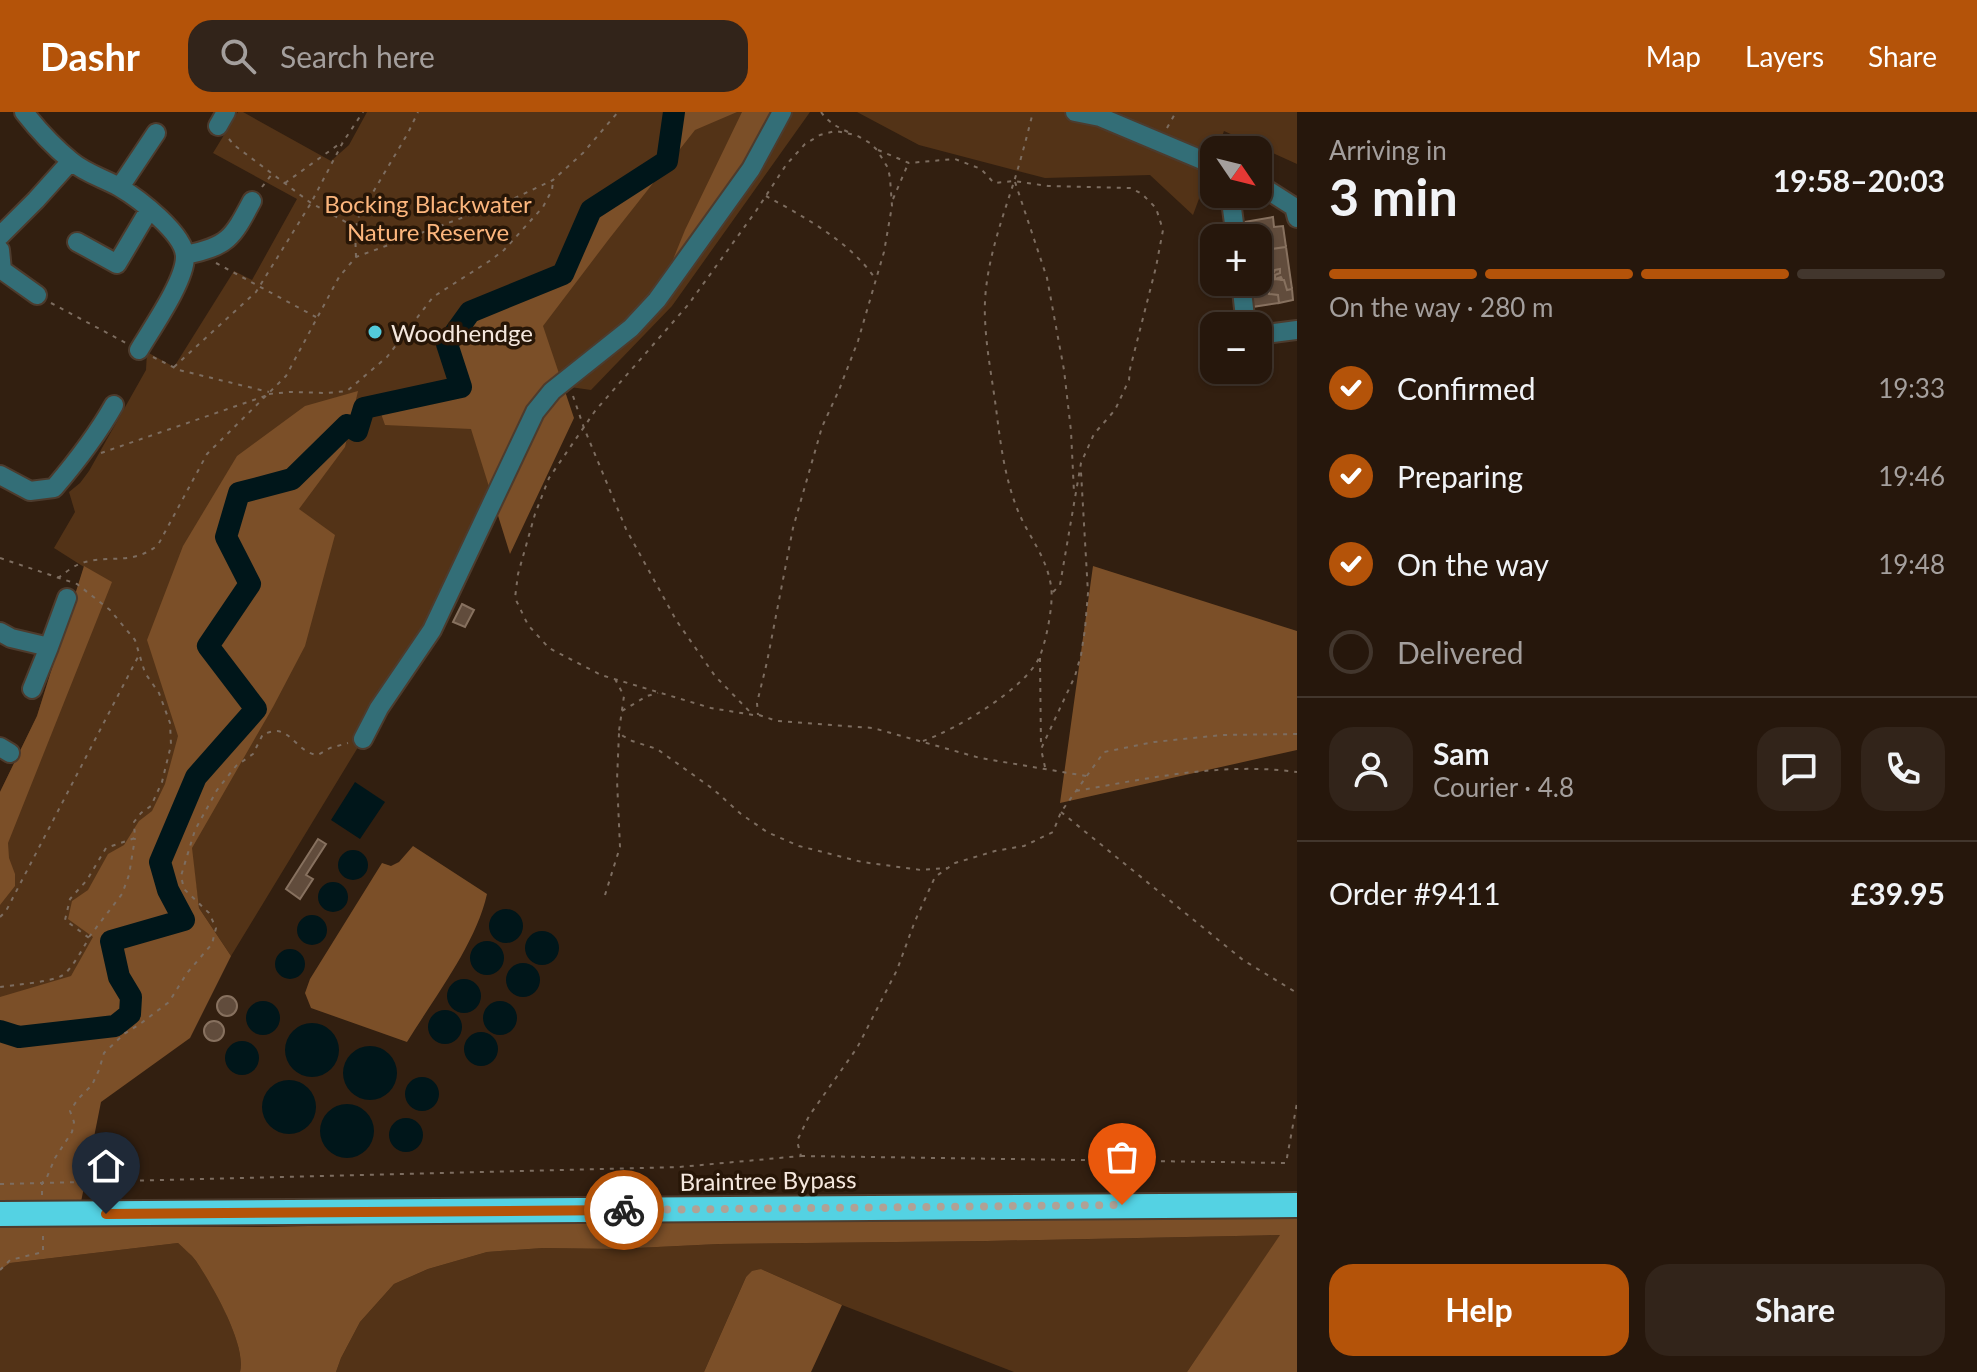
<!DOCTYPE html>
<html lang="en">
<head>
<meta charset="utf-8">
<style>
  body { margin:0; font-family:Lato,sans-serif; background:#32241a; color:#f1f3f6; height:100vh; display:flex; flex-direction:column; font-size:30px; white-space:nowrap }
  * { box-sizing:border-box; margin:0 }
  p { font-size:26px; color:#a49f9d }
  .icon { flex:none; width:44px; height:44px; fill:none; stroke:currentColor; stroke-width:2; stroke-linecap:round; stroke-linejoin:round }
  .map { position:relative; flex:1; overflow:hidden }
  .drawer { display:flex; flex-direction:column; background:#26170c; width:680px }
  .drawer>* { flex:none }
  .needle { width:52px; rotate:125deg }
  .tools { position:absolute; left:1200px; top:24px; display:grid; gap:16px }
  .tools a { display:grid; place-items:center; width:72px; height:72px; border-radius:16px; background:#26170c; box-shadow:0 2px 6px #0004,0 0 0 2px #42362d; font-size:40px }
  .pin { position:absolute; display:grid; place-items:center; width:68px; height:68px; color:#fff; margin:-82px -34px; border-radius:50% 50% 50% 0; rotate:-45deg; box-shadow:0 0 8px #0007 }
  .pin .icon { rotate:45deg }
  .courier { position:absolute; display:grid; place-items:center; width:80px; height:80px; margin:-40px; border:6px solid #b45309; border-radius:50%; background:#fff; color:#222; box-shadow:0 2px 10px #0007 }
  .summary em { font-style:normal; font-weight:700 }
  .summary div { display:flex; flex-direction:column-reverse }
  .summary { display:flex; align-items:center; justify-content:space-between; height:136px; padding:0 32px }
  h1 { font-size:52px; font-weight:700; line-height:60px }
  .bar { display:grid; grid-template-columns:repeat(4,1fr); gap:12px 8px; align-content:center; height:96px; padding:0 32px }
  .bar i { height:10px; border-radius:6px; background:#42362d }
  .bar .active { background:#b45309 }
  .bar p { grid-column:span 4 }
  .line { display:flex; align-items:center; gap:20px; padding:0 32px; border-top:2px solid #42362d }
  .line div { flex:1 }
  .round { display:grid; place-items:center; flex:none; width:84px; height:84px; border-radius:24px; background:#32241a }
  ol { padding:0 32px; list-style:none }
  li { display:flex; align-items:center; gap:24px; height:88px }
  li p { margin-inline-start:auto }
  li .icon { padding:8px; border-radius:50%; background:#b45309; color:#fff; stroke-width:4 }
  li:last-child { color:#a49f9d }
  li i { width:44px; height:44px; border:4px solid #42362d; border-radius:50% }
  .action { display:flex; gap:16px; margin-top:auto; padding:16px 32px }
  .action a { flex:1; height:92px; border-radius:24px; background:#b45309; color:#fff; font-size:32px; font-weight:700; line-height:92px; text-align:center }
  .action a+a { background:#32241a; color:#f1f3f6 }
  header { display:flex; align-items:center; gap:48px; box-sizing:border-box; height:112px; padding:0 40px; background:#b45309; color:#fff }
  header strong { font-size:38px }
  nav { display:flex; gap:44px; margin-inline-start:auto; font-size:28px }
  .search { width:560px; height:72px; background:#32241a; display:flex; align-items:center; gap:20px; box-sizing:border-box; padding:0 28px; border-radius:24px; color:#a49f9d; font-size:30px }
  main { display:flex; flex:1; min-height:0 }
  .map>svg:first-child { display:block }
  .green { fill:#533317 }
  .forest { fill:#7b4f28 }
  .water { fill:#00161a }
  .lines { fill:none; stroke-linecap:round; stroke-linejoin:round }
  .river { stroke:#00161a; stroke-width:22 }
  .building { fill:#614c3c; stroke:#87715f; stroke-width:2 }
  .minor-casing { stroke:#4d3b2d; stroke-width:22 }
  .highway-casing { stroke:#4d3b2d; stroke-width:28 }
  .path { stroke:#7d6d60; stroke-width:2; stroke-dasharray:4 6; stroke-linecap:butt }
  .minor { stroke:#336e77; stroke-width:18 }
  .highway { stroke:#54d2e3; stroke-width:24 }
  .done { stroke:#b0a195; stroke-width:8; stroke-dasharray:0 14.4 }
  .route { stroke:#b45309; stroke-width:10 }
  .poi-dot { fill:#53cbdb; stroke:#271607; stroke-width:3 }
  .labels { text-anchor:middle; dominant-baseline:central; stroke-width:7; stroke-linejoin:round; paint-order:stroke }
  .park-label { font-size:24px; fill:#fcb67d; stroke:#271607 }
  .poi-label { font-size:24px; fill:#f4e7dd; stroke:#271607; text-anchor:start }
  .street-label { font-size:24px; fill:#f4e7dd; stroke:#271607 }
</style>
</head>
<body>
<header>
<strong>Dashr</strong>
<div class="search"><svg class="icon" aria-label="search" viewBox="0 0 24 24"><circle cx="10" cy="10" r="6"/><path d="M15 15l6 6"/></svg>Search here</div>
<nav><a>Map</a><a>Layers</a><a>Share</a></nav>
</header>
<main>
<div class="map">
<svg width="1297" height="1260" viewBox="0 0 1297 1260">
  <rect width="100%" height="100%" fill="#321f10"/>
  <path class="green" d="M238,0H243L331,49L349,33L367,0H810L672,194L591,278L570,275L521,337L363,627L231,844L199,796L191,736L119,865L0,919V680L37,604L84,455L54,436L75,400L69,380L80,371L89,359L146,258L147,240L174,255L234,159L252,168L297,87L213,41Z
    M857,0H1297V52L1224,19L1217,38H1214V46L1193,103L1150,63L1045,66L919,33Z
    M1281,1123L1187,1260H1014L842,1193L761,1157L746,1165L704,1260H336L341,1246L360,1210L394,1172L428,1157L487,1140L543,1136L616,1137L719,1132L987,1129Z
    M178,1131C184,1136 191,1142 196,1149C212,1172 247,1233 240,1260H0V1158L10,1151Z"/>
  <path class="forest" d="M674,0H737L695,18L609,127L543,214L574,306L510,442L471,317L385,313L378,293L461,275L447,232L470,200L563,162L591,98L667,49Z
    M742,0H781L657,187L685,118Z
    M358,279L345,335L299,397L335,423L305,534L273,595L192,736L199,796L231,844L190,926L101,990L81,1090H0V885L71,864L93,825L68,807L72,789L88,778L108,742L124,733L139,709L152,699L165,672L178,624L147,528L183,434L237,344L305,294Z
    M84,454L112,470L8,731L9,746L15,762V774L0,793V680L37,604Z
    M1093,454L1297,519V638L1060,691Z
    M413,734L487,782C476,832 434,886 407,930L311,896L305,881L310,867L382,751L391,754L399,750Z
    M1297,1103V1260H1187L1280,1123L987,1129L719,1132L616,1137L543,1136L487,1140L428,1157L394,1172L360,1210L341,1246L336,1260H240C247,1233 212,1173 196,1149C191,1142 184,1137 178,1131L10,1151L0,1158V1114L261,1115L697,1106Z
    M761,1157L842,1193L811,1260H704L746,1165L752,1159Z"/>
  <path class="water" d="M355,670L385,690L360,727L331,708Z
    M338 753a15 15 0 1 1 30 0a15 15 0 1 1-30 0Z
    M318 785a15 15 0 1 1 30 0a15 15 0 1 1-30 0Z
    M489 814a17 17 0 1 1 34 0a17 17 0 1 1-34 0Z
    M297 818a15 15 0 1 1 30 0a15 15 0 1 1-30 0Z
    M525 836a17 17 0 1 1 34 0a17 17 0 1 1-34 0Z
    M470 846a17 17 0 1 1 34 0a17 17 0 1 1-34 0Z
    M275 852a15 15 0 1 1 30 0a15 15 0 1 1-30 0Z
    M506 868a17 17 0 1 1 34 0a17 17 0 1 1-34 0Z
    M447 884a17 17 0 1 1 34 0a17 17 0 1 1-34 0Z
    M246 906a17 17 0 1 1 34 0a17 17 0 1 1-34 0Z
    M483 906a17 17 0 1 1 34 0a17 17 0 1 1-34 0Z
    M428 915a17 17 0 1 1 34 0a17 17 0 1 1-34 0Z
    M285 938a27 27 0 1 1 54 0a27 27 0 1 1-54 0Z
    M464 937a17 17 0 1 1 34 0a17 17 0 1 1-34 0Z
    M225 946a17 17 0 1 1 34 0a17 17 0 1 1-34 0Z
    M343 961a27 27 0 1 1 54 0a27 27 0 1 1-54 0Z
    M405 982a17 17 0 1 1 34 0a17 17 0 1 1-34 0Z
    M262 995a27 27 0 1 1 54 0a27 27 0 1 1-54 0Z
    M320 1019a27 27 0 1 1 54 0a27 27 0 1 1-54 0Z
    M389 1023a17 17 0 1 1 34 0a17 17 0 1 1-34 0Z"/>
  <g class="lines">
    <path class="river" d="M0,919L19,925L115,914L130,902L131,885L119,865L111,829L184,808L168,778L160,750L196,665L256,597L208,534L250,472L226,425L239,381L292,367L347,313L357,319L364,296L461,275L447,232L470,200L563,162L591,98L667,49L674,0"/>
  </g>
  <path class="building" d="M1273,105L1274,115L1283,114L1286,135L1272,137L1269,150L1265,149V153L1261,155L1258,153V126H1236L1235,122L1246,121L1244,110Z
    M1286,135L1292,177L1287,178L1284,168H1280L1282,167L1281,165L1275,167V163L1280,161V157L1275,158L1273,162L1268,165L1269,182L1278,183L1279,191L1252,195L1248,170H1258V153L1261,155L1265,153V150L1269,151L1272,137Z
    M1280,157V161L1275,163V167L1284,168L1287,178L1292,177L1293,188L1279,191L1278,183L1269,182L1268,165L1273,162L1275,158Z
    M462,492L474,498L465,515L453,510Z
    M318,727L326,732L306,763L313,767L300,787L286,777Z
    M217 894a10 10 0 1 1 20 0a10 10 0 1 1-20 0Z
    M204 919a10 10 0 1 1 20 0a10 10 0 1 1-20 0Z"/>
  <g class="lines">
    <defs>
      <path id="minor" d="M24,0C38,18 54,35 71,49C85,61 103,66 119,75C138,86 185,122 185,145C185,169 152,216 139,238
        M1075,0L1100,5L1214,53
        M218,14L226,0
        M1258,72L1294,95L1297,106
        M120,75L156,21
        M1230,82L1236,126
        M0,124L36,88L71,49
        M77,130L117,152L149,98
        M0,138L2,158L37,183
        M185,143C228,134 232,127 252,89
        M1241,170L1246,214
        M1258,223L1297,218
        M0,363L30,379L54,376C77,349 97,323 114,293
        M0,520L11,526L49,535L67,486
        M32,577L49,535
        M363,627L379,596L432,518L535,300L552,279L631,216L657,188L751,57L782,0
        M0,635L10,641"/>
      <path id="highway" d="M0,1102L1297,1093"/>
    </defs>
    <use href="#minor" class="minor-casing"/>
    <use href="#highway" class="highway-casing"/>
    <path class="path" d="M821,0C828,10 837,15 848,20
      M1167,16L1176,0
      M229,27L234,33L311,91L355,115
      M878,38L909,51L955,47L981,57L994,71L1014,69L1048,74L1131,76L1142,82L1156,96L1163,118L1156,155L1130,257L1129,268L1115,298L1094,322L1081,351L1060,473L1052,481
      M1015,70L1047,166L1064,258L1071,319L1074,381
      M285,71L342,30
      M262,75L272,62
      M766,84C803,104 850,130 874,165
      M893,87L908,52
      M356,145L355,118L359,104L408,21L418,0
      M216,151L316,205
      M51,191L126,231
      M153,245L179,258L269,280
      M174,255L256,180L311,91L343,30L363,0
      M269,282L290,280L327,281L347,279L387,245L433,185L491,148L504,138L543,95L552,78L553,69
      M573,284L584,316L626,417L676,508L715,564L753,603
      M101,341L265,284
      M0,446L77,472L110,498L135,528L145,561L159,581L170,611L171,633L162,670L151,694L141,701L134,710L135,726L106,736L87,768L70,787L65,808L89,826C83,836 72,857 63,863C52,870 14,873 0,875
      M58,466C66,460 76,452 85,450C112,443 133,453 158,433L207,342L286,264L339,165L356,145L513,87L553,68L583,41L618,0
      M1040,546L1041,636
      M615,567L624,584L619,619L623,624L632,629L657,637L713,677L741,702L767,720L799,734L862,750L921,758L947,756
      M622,599L647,584L658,581
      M753,603L711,596L601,563L549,536L528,513L515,486L518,462L535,402L549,366L595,299L688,193L756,99L786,53L805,32L820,23L835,19L856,23L870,31L877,38L888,56L890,66L892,94L884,140L858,229L839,278L822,315L793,416L767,550L757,591L758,603
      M759,603L777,609L873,616L980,646L1086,664
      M923,629C955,618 1025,577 1039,546C1046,531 1054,491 1051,474C1046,441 1025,421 1015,391C1004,361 1000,328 996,296C992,266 986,236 985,206C983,164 997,122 1010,82C1019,55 1026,28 1033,0
      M1045,655L1041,637L1075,564L1081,543L1085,517L1088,481L1081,360
      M1076,679C1149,666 1223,650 1297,660
      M1061,700L1243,848L1297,881
      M605,783L620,735L617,668L619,621
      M0,805L6,799L139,543
      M89,825L122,782L129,763L135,726
      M801,1044L1286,1051L1297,991
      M0,1072L679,1055L801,1044L797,1029L809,1004L857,936L897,858L915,809L935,765L955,751L995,739L1024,734L1053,720L1061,700L1104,640L1154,630L1222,623L1297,622
      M42,1083V1071L47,1065L55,1046L72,1020L74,1010L70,999L78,987L92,973L99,958L104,941L124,922L140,912L169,890L187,861L212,832L216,816L209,801L184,777L181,764L195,718L217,678L236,654L253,642L263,622C267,621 272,619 277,619C293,621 299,641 318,643L330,636L348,631
      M0,1158L10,1148L43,1140V1121"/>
    <use href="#minor" class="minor"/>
    <use href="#highway" class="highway"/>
  </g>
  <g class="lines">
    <path class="done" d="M624,1098L1122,1093"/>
    <path class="route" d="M106,1102L624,1098"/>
  </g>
  <circle class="poi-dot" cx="375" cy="220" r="8"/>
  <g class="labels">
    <g class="park-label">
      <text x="428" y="91">Bocking Blackwater<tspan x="428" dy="28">Nature Reserve</tspan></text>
    </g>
    <g class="poi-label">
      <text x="391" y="220">Woodhendge</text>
    </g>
    <g class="street-label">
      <text transform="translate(768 1068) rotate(-1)">Braintree Bypass</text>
    </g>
  </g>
</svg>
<div class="tools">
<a><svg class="needle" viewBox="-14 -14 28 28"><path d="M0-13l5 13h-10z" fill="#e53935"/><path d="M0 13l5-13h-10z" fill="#a49f9d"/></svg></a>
<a>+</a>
<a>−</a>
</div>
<div class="pin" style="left:1122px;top:1093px;background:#ea580c"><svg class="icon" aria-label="bag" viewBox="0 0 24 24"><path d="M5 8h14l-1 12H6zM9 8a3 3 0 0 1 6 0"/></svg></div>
<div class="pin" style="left:106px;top:1102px;background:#1f2937"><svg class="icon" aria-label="home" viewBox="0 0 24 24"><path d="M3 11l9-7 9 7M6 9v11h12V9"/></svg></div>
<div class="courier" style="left:624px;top:1098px"><svg class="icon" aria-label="bike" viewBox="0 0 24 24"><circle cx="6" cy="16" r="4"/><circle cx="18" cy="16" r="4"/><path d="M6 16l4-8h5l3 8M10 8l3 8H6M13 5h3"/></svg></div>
</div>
<section class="drawer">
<div class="summary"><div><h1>3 min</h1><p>Arriving in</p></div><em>19:58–20:03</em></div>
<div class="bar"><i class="active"></i><i class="active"></i><i class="active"></i><i></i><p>On the way · 280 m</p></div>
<ol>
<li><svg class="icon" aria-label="check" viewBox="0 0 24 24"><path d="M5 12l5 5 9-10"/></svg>Confirmed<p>19:33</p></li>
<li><svg class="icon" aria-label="check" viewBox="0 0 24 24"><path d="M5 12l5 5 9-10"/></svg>Preparing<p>19:46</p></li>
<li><svg class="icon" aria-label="check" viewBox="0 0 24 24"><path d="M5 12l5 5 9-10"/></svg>On the way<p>19:48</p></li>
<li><i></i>Delivered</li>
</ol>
<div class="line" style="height:144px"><a class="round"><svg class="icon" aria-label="person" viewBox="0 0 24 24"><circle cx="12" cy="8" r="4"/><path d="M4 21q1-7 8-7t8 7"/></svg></a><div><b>Sam</b><p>Courier · 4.8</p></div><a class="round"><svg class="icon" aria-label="chat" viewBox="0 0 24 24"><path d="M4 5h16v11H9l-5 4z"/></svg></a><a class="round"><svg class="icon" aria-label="phone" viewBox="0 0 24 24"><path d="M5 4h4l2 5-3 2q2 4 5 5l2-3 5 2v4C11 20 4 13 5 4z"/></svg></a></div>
<div class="line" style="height:104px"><div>Order #9411</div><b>£39.95</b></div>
<div class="action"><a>Help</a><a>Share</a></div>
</section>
</main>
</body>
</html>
